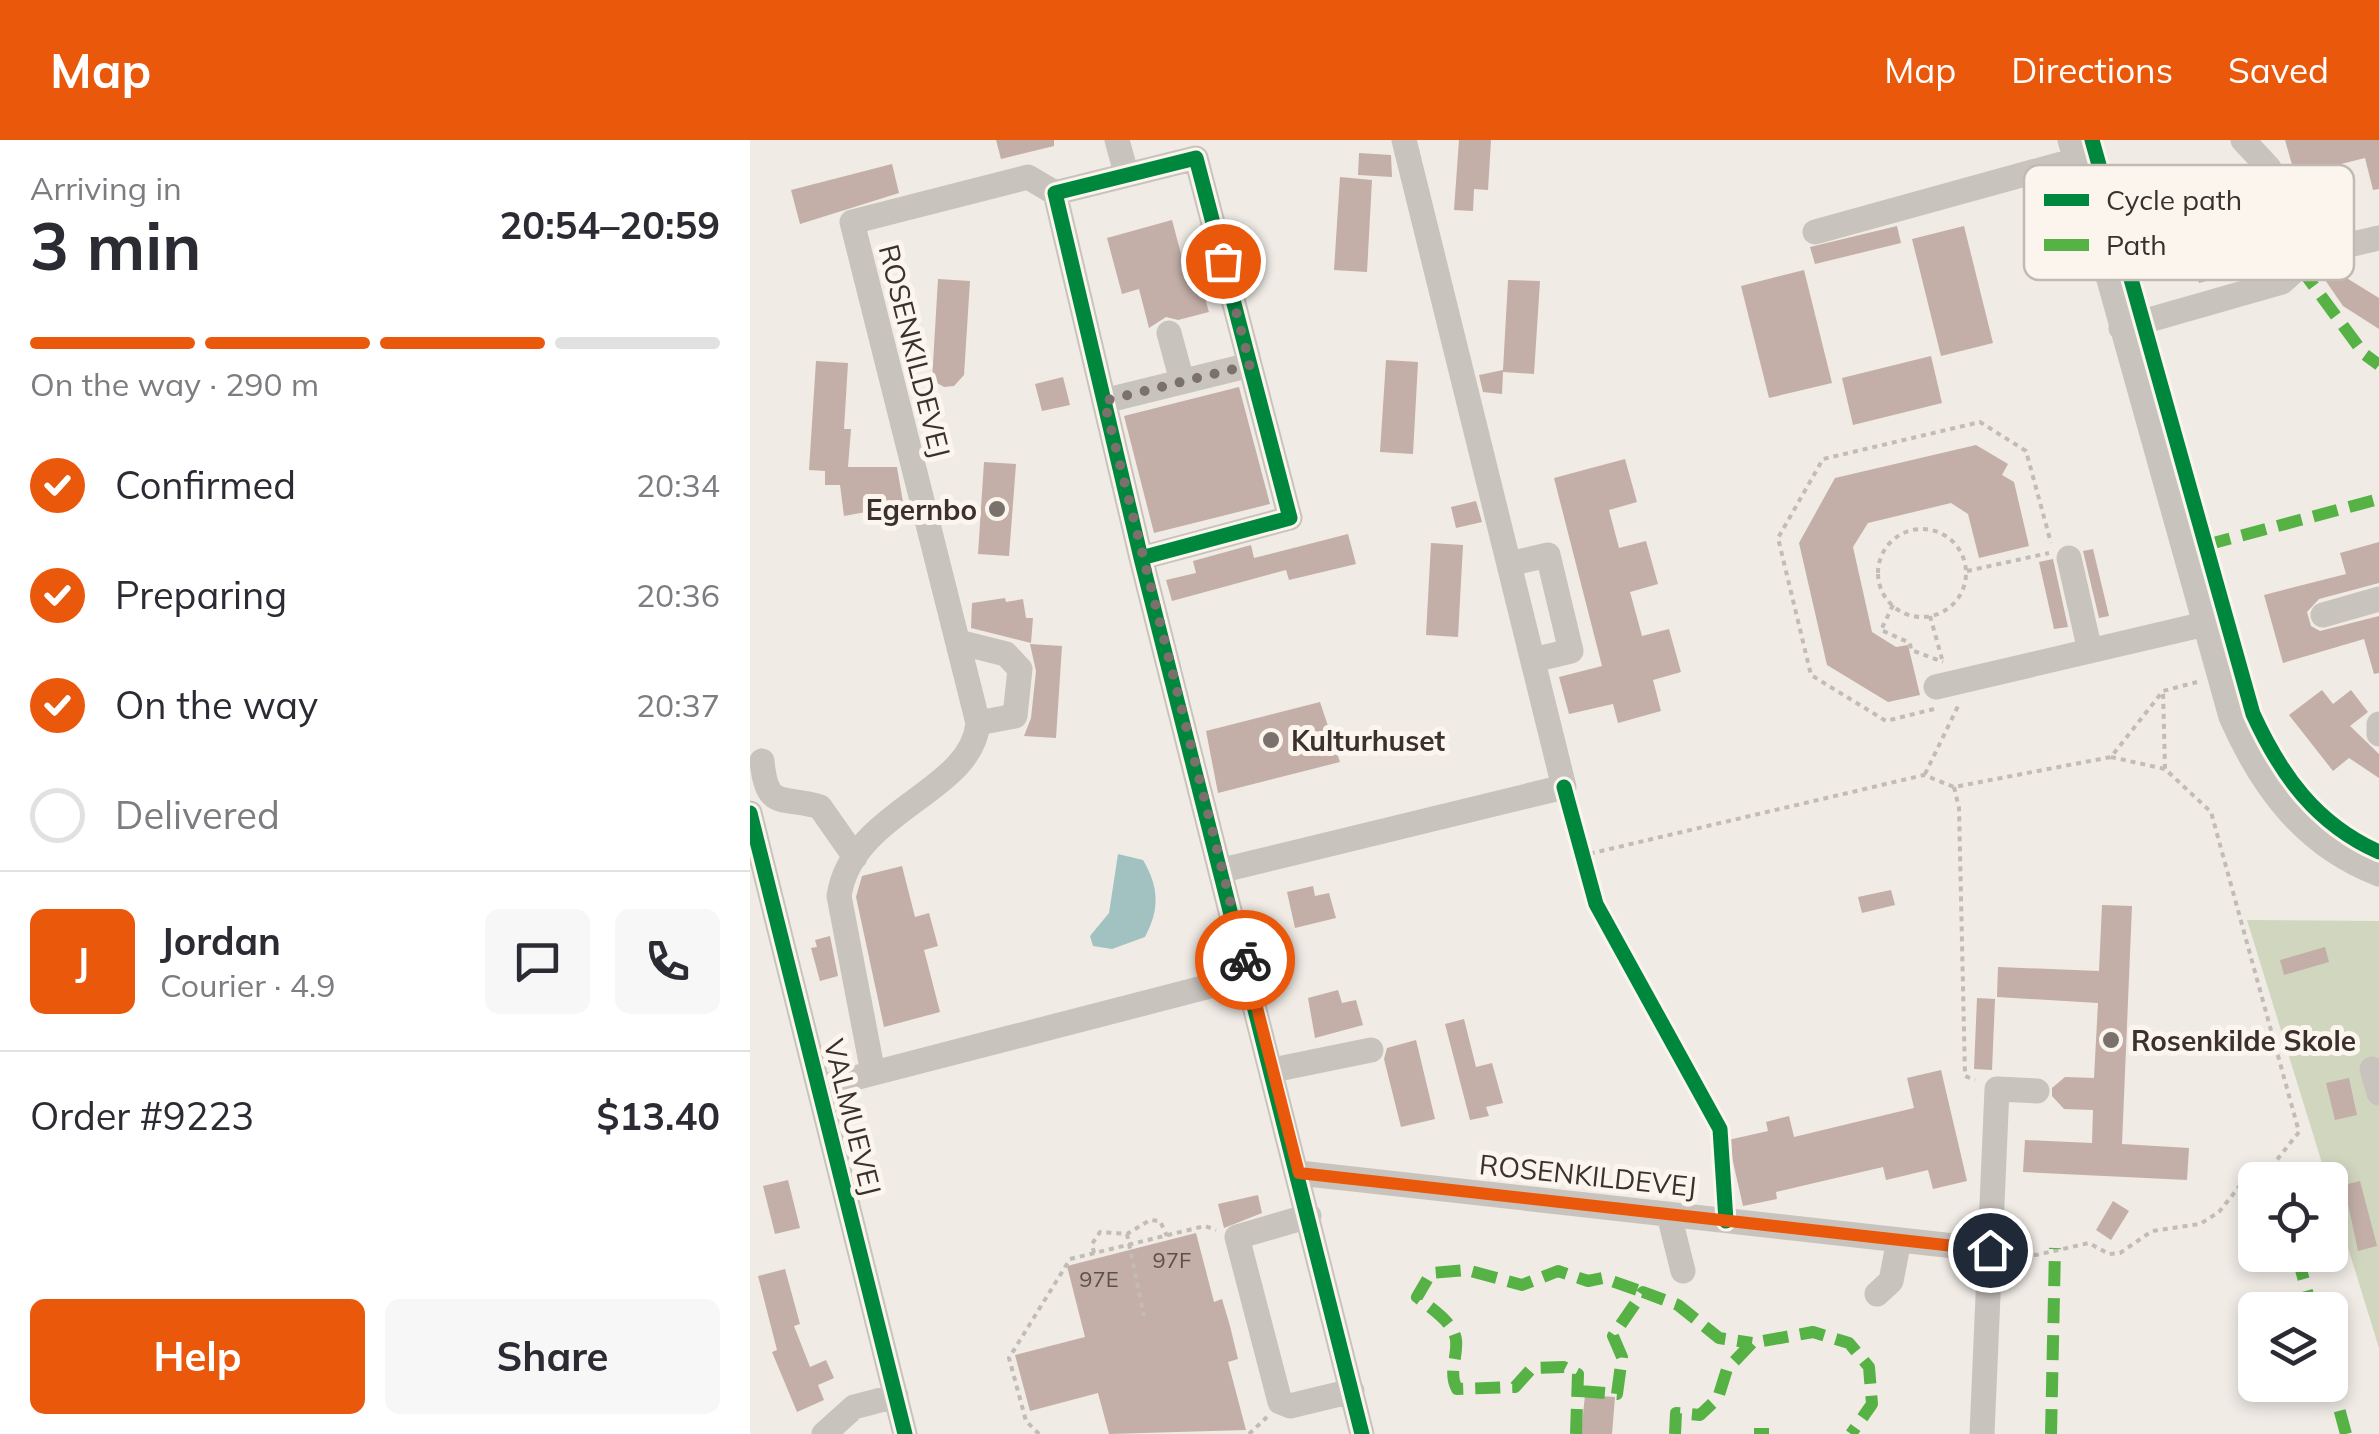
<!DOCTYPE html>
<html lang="en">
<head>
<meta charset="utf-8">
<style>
  body { margin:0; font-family:Mulish,sans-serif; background:#f7f7f7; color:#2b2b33; height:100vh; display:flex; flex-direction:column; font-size:38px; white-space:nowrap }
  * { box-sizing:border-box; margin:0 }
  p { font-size:32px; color:#7c7c81 }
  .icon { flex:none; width:55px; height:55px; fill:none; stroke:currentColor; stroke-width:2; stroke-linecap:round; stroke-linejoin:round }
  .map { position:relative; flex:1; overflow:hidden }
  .drawer { display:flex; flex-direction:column; background:#fff; width:750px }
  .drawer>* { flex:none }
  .controls { position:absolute; left:1488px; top:1022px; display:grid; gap:20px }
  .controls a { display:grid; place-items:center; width:110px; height:110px; border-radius:15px; background:#fff; box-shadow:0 5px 15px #0003; font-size:50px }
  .pin { position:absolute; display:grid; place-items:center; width:85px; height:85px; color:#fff; margin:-42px; border:5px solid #fff; border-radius:50%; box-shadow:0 2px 10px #0007 }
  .courier { position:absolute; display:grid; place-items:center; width:100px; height:100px; margin:-50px; border:8px solid #ea580c; border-radius:50%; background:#fff; color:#222; box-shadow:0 2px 12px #0007 }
  .head em { font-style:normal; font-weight:700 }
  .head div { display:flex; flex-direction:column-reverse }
  .head { display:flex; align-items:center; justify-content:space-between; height:170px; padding:0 30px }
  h1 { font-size:65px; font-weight:700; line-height:75px }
  .bar { display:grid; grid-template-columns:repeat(4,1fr); gap:15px 10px; align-content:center; height:120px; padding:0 30px }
  .bar i { height:12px; border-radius:8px; background:#e1e1e2 }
  .bar .current { background:#ea580c }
  .bar p { grid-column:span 4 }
  .line { display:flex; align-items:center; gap:25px; padding:0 30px; border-top:2px solid #e1e1e2 }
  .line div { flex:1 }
  .round { display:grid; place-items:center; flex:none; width:105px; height:105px; border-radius:15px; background:#f7f7f7 }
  ol { padding:0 30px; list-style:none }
  li { display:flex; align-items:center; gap:30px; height:110px }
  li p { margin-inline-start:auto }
  li .icon { padding:10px; border-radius:50%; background:#ea580c; color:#fff; stroke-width:4 }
  li:last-child { color:#7c7c81 }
  li i { width:55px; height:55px; border:5px solid #e1e1e2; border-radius:50% }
  .cta { display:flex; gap:20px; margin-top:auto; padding:20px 30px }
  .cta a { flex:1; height:115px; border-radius:15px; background:#ea580c; color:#fff; font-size:40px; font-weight:700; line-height:115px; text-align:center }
  .cta a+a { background:#f7f7f7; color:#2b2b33 }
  header { display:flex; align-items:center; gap:60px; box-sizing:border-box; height:140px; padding:0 50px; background:#ea580c; color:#fff }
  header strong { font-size:48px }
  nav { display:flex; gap:55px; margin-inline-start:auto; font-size:35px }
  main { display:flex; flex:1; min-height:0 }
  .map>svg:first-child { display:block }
  .green { fill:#d1d6bf }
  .water { fill:#a1c2c1 }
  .building { fill:#c3afa7 }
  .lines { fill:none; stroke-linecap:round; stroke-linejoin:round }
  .path { stroke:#c2bbb6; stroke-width:4; stroke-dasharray:5 5; stroke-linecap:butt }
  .minor { stroke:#c9c3be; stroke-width:25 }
  .quiet { stroke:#57b246; stroke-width:12; stroke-dasharray:25 12; stroke-linecap:butt }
  .cycleway-casing { stroke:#fbf5ee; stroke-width:21 }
  .cycleway { stroke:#00873e; stroke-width:15 }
  .done { stroke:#7a716c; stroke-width:10; stroke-dasharray:0 18 }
  .route { stroke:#ea580c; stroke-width:12 }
  .poi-dot { fill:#7a716c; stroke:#fbf5ee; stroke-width:4 }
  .labels { text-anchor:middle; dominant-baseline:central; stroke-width:10; stroke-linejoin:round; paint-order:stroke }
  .number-label { font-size:22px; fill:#5d504a }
  .street-label { font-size:28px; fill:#3b302b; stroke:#fbf5ee }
  .poi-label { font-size:28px; font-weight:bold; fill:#3b302b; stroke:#fbf5ee; text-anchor:start }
  .key { fill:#fbf5ee; stroke:#c1bab4; stroke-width:2.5 }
  .key-label { font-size:28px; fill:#3b302b }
</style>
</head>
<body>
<header>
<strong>Map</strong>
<nav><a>Map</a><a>Directions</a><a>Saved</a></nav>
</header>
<main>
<section class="drawer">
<div class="head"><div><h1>3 min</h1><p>Arriving in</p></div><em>20:54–20:59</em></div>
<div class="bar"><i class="current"></i><i class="current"></i><i class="current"></i><i></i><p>On the way · 290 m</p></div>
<ol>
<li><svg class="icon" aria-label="check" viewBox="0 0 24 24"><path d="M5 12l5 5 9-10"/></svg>Confirmed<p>20:34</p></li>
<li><svg class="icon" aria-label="check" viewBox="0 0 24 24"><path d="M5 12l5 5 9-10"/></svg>Preparing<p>20:36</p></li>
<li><svg class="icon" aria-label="check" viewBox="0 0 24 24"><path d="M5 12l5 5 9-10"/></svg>On the way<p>20:37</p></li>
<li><i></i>Delivered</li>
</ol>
<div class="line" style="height:180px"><b class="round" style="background:#ea580c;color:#fff">J</b><div><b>Jordan</b><p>Courier · 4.9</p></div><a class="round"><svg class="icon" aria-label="chat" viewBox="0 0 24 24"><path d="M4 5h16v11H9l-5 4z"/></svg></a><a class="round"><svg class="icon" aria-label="phone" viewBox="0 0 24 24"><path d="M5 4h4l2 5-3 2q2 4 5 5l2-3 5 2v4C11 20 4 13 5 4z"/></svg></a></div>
<div class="line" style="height:130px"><div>Order #9223</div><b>$13.40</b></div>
<div class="cta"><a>Help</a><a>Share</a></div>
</section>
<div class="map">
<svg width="1629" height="1294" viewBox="0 0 1629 1294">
  <rect width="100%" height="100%" fill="#f0ebe5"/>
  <path class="green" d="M1497,780L1629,781V1208Z"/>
  <path class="water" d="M368,714L393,720C409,747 410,769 395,797L362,809L343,806L340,796L359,773Z"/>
  <path class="building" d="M246,0H304V6L251,19Z
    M709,0H741L738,50L724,49L723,71L704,70Z
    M1535,0H1629V49L1623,50L1615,18L1575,28L1591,87L1562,95Z
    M609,13L641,15L642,37L608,35Z
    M142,24L149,53L50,84L41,50Z
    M590,37L622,40L617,132L584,130Z
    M422,80L439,144L450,141L459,172L428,180L416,177L399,188L389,149L372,154L357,98Z
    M1147,86L1151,103L1065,124L1060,107Z
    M1214,86L1243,203L1191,216L1162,99Z
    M1512,94L1520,123L1449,143L1441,114Z
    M1588,127L1595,137L1629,158V189L1593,166L1573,137Z
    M1054,130L1082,243L1019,258L991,146Z
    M188,139L220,141L214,235L204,246L194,247L182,240Z
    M758,140L790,141L784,234L753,232L752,254L733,252L729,235L753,230Z
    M1181,216L1192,263L1103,285L1092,238Z
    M636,220L668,222L663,314L630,312Z
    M66,221L98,223L94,289H101L98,327H147L155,374L118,383L116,372L94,376L90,345H75V331L59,330Z
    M313,237L320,265L292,271L285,244Z
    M489,247L520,364L404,393L374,276Z
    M1226,305L1258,324L1252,335L1264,342L1279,406L1229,418L1218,374L1201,363L1118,383L1103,407L1122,492L1146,507L1158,505L1170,555L1138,562L1077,525L1049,403L1085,338Z
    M875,319L887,362L859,370L869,408L896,401L908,444L880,452L892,496L919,489L931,532L903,540L911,571L868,583L863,564L819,574L809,537L852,526L804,338Z
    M234,322L266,324L259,416L228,414Z
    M726,361L732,382L706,388L701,367Z
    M598,394L606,424L539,440L536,430L422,461L416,440L446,433L443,421L501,405L504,418Z
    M1629,402V443L1569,459L1557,472L1561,486L1570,491L1629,476V533L1624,534L1614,499L1533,523L1514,455L1596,434L1590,413Z
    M681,403L713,405L708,497L676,495Z
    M1343,409L1359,476L1349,478L1333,411Z
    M1303,419L1318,487L1304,489L1289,422Z
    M255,458L256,462L273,459L276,478H283L281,503L221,488L222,463Z
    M280,504L312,506L306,598L274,596L281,578L286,531Z
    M1572,550L1583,564L1601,550L1618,572L1600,586L1629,614V638L1599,618L1583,631L1539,575Z
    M570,562L590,622L468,653L456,591Z
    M152,726L165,777L179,773L188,806L174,810L190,872L134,887L106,757L112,736Z
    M563,746L565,756L579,753L586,778L545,788L537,752Z
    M1141,750L1145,765L1112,773L1108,757Z
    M1352,765L1382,766L1372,1004L1439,1008L1437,1040L1273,1032L1275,1000L1342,1003L1343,970L1314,969L1302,956V948L1315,937L1344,938L1348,863L1247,857L1248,827L1349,831Z
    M80,796L88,836L70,841L61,808L67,807L65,800Z
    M1575,807L1579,822L1534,835L1530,820Z
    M588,850L592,863L606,860L613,885L565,898L558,858Z
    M1227,858L1245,859L1242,930L1224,929Z
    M714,879L726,927L742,923L753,963L736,967L739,976L720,980L695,884Z
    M666,900L685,979L651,987L634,919L637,908Z
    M1191,930L1217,1041L1183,1049L1178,1030L1136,1040L1133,1027L1026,1052L1027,1059L993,1066L978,1000L1018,991L1016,982L1039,976L1044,997L1164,968L1157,938Z
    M1599,938L1607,975L1585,980L1576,943Z
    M38,1040L50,1088L25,1094L13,1046Z
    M1610,1041L1627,1106L1608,1111L1594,1045Z
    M508,1055L512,1073L474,1088L468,1064Z
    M1363,1061L1379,1071L1361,1100L1346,1090Z
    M446,1093L464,1162L472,1159L480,1186L488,1219L478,1222L496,1290L359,1294L348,1253L280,1271L265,1215L335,1197L317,1126Z
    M35,1129L50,1184L44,1186L60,1227L76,1220L84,1238L68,1245L74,1260L47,1272L22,1212L27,1210L8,1136Z
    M835,1255L865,1257L862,1294H831Z"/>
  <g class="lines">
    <path class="path" d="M1128 433a44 44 0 1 1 88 0a44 44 0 1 1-88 0Z
      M1217,431L1299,413
      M1143,465L1131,490L1160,503L1161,510L1193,522
      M1180,476L1192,519
      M1184,569L1136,581L1061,535L1028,398L1073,319L1230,282L1276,311L1301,403
      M1361,617L1415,629
      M1175,634L1208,566
      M1204,647L1209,668L1215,936L1225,940
      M830,716L1174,635L1204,647L1361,617L1413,551L1447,542
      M377,1094L394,1176
      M344,1113L342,1104L350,1092L377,1094L400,1080L410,1081L417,1096
      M1264,1113L1286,1115L1339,1103L1359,1114L1370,1113L1402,1091L1450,1084L1469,1072L1492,1043L1522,1026L1549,992L1461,672L1415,629L1413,551
      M289,1294L276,1281L259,1218L320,1119L455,1086L466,1090
      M499,1294L517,1277"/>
    <path class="minor" d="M367,0L376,33
      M1320,0L1481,577C1512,647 1555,706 1629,734
      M1493,0L1519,28L1549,126
      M1065,92L1326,20
      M1371,188L1532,142L1564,113L1629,98
      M419,193L432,241
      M354,261L500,225
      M391,418L540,378L446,18L305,53L391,418L612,1294
      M1319,418L1340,511
      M759,424L798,415L821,511L783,520
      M1573,475L1629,459
      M208,502L256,514L270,529L265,576L228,583
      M1186,547L1455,484
      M1629,584V594
      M12,621C17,672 32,655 70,667L105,717
      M0,673L155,1294
      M473,730L814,647L654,0
      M1622,929L1629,953
      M523,930L621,910
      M123,933L89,756C102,670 222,653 228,583L102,82L278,37L305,53
      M70,947L499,836
      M549,1033L1240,1110
      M919,1075L933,1131
      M559,1076L487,1097L530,1262L540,1266L602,1251
      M1127,1154L1141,1141L1149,1100
      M74,1294L104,1267L146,1256
      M1232,1294L1247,949L1287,951"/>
    <path class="quiet" d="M1549,126L1614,214L1629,225
      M1456,405L1629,359
      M1522,1026L1526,1040
      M1547,1115L1562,1170
      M1580,1235L1596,1294
      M830,1251L867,1254L872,1217L863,1196L893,1152L928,1165L969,1198L1002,1203
      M826,1294L828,1234L814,1227L782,1228L765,1247L707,1249C698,1232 708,1217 706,1200C704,1182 679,1167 667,1157L681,1133L717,1130L772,1145L808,1131L838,1141L853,1138L893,1152
      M925,1294L926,1273L950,1275L968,1258L977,1229L1002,1203L1063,1192L1099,1203L1119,1227L1122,1264L1101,1294
      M1004,1294H1019
      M1301,1294L1305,1108"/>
    <defs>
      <path id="cycleway" d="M1342,0L1503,574C1531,635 1566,684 1629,712
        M391,418L540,378L446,18L305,53L391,418L612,1294
        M814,647L846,764L970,989L976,1081
        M0,673L155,1294"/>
    </defs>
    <use href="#cycleway" class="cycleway-casing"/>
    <use href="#cycleway" class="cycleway"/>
  </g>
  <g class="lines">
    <path class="done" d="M473,121L500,225L354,261L495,820"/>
    <path class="route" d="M495,820L549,1033L1240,1110"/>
  </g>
  <g class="poi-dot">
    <circle cx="247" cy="369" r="10"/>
    <circle cx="521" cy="600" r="10"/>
    <circle cx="1361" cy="900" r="10"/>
  </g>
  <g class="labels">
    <g class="number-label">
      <text x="422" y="1120">97F</text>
      <text x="349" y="1139">97E</text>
    </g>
    <g class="street-label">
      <text transform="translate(165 211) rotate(76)">ROSENKILDEVEJ</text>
      <text transform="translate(103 977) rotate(76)">VALMUEVEJ</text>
      <text transform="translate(838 1035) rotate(6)">ROSENKILDEVEJ</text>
    </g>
    <g class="poi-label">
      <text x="227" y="369" text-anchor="end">Egernbo</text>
      <text x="541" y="600">Kulturhuset</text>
      <text x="1381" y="900">Rosenkilde Skole</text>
    </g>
  </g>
  <rect x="1274" y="25" width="330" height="115" rx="15" class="key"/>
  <rect x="1294" y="54" width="45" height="12" fill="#00873e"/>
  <rect x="1294" y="99" width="45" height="12" fill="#57b246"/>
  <g class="key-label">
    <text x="1356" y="70">Cycle path</text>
    <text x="1356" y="115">Path</text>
  </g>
</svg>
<div class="controls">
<a><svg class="icon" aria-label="locate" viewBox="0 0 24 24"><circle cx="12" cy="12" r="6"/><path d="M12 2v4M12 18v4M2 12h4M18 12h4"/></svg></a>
<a><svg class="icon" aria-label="layers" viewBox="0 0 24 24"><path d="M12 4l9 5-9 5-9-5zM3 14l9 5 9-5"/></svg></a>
</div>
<div class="pin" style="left:473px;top:121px;background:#ea580c"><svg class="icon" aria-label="bag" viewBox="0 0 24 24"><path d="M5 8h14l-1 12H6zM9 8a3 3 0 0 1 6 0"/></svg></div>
<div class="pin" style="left:1240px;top:1110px;background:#1f2937"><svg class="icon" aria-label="home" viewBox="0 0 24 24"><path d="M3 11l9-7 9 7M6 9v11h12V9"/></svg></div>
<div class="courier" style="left:495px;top:820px"><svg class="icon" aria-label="bike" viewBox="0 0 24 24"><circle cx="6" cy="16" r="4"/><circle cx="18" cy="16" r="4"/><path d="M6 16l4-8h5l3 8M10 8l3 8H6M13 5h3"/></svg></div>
</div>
</main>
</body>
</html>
